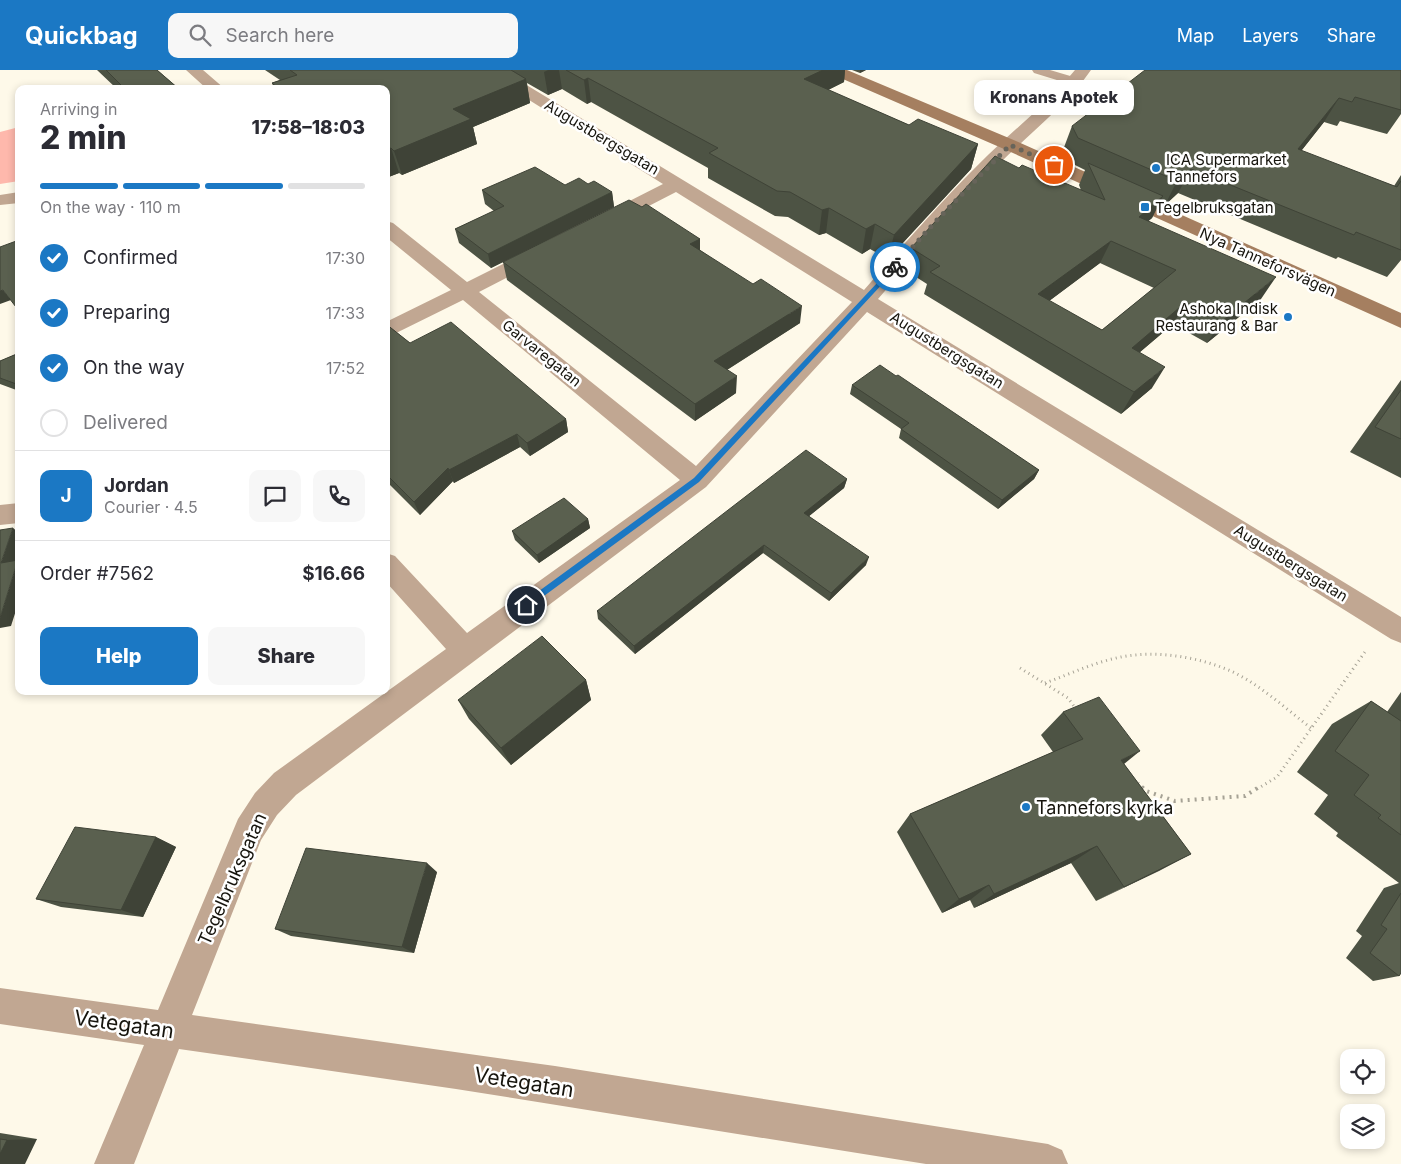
<!DOCTYPE html>
<html lang="en">
<head>
<meta charset="utf-8">
<style>
  body { margin:0; font-family:Inter,sans-serif; background:#f7f7f7; color:#2b2b33; height:100vh; display:flex; flex-direction:column; font-size:19px; white-space:nowrap }
  * { box-sizing:border-box; margin:0 }
  p { font-size:16px; color:#7c7c81 }
  .icon { flex:none; width:28px; height:28px; fill:none; stroke:currentColor; stroke-width:2; stroke-linecap:round; stroke-linejoin:round }
  .map { position:relative; flex:1; overflow:hidden }
  .details { position:absolute; left:15px; top:15px; width:375px; height:610px; display:flex; flex-direction:column; background:#fff; border-radius:10px; box-shadow:0 2px 8px #0003 }
  .details>* { flex:none }
  .controls { position:absolute; left:1340px; top:979px; display:grid; gap:10px }
  .controls a { display:grid; place-items:center; width:45px; height:45px; border-radius:10px; background:#fff; box-shadow:0 2px 8px #0003; font-size:25px }
  .pin { position:absolute; display:grid; place-items:center; width:42px; height:42px; color:#fff; margin:-21px; border:2px solid #fff; border-radius:50%; box-shadow:0 1px 5px #0007 }
  .courier { position:absolute; display:grid; place-items:center; width:50px; height:50px; margin:-25px; border:4px solid #1b78c4; border-radius:50%; background:#fff; color:#222; box-shadow:0 1px 6px #0007 }
  .bubble { position:absolute; height:35px; border-radius:10px; background:#fff; box-shadow:0 2px 8px #0003; font-size:16px; font-weight:800; line-height:35px; text-align:center }
  .headline em { font-style:normal; font-weight:800 }
  .headline div { display:flex; flex-direction:column-reverse }
  .headline { display:flex; align-items:center; justify-content:space-between; height:85px; padding:0 25px }
  h1 { font-size:32px; font-weight:800; line-height:38px }
  .bar { display:grid; grid-template-columns:repeat(4,1fr); gap:8px 5px; align-content:center; height:60px; padding:0 25px }
  .bar i { height:6px; border-radius:4px; background:#e1e1e2 }
  .bar .active { background:#1b78c4 }
  .bar p { grid-column:span 4 }
  .line { display:flex; align-items:center; gap:12px; padding:0 25px; border-top:1px solid #e1e1e2 }
  .line div { flex:1 }
  .round { display:grid; place-items:center; flex:none; width:52px; height:52px; border-radius:10px; background:#f7f7f7 }
  ol { padding:0 25px; list-style:none }
  li { display:flex; align-items:center; gap:15px; height:55px }
  li p { margin-inline-start:auto }
  li .icon { padding:5px; border-radius:50%; background:#1b78c4; color:#fff; stroke-width:4 }
  li:last-child { color:#7c7c81 }
  li i { width:28px; height:28px; border:2px solid #e1e1e2; border-radius:50% }
  .cta { display:flex; gap:10px; margin-top:auto; padding:10px 25px }
  .cta a { flex:1; height:58px; border-radius:10px; background:#1b78c4; color:#fff; font-size:20px; font-weight:800; line-height:58px; text-align:center }
  .cta a+a { background:#f7f7f7; color:#2b2b33 }
  header { display:flex; align-items:center; gap:30px; box-sizing:border-box; height:70px; padding:0 25px; background:#1b78c4; color:#fff }
  header strong { font-size:24px }
  nav { display:flex; gap:28px; margin-inline-start:auto; font-size:18px }
  .search { width:350px; height:45px; background:#f7f7f7; display:flex; align-items:center; gap:12px; box-sizing:border-box; padding:0 18px; border-radius:10px; color:#7c7c81; font-size:19px }
  .map>svg:first-child { display:block }
  .green { fill:#feb8ac }
  .lines { fill:none; stroke-linecap:round; stroke-linejoin:round }
  .path-far1 { stroke:#a6a295; stroke-width:3; stroke-dasharray:1 4; stroke-linecap:butt }
  .path { stroke:#a6a295; stroke-width:4; stroke-dasharray:2 5; stroke-linecap:butt }
  .lane { fill:#c1a792; fill-rule:evenodd }
  .street { fill:#c1a792; fill-rule:evenodd }
  .secondary { fill:#a57f60; fill-rule:evenodd }
  .wall { fill:#4d5344; fill-rule:evenodd }
  .shaded-wall { fill:#3f4337 }
  .building { fill:#5a604f; stroke:#3f4337; fill-rule:evenodd }
  .route { fill:#1b78c4 }
  .done { stroke:#67645a; stroke-width:5; stroke-dasharray:0 9 }
  .poi-dot { fill:#1b78c4; stroke:#fff; stroke-width:2 }
  .labels { text-anchor:middle; dominant-baseline:central; stroke-width:5; stroke-linejoin:round; paint-order:stroke }
  .far-street-label { font-size:15px; fill:#16140d; stroke:#fff }
  .far-poi-label { font-size:15px; fill:#16140d; stroke:#fff; text-anchor:start }
  .poi-label { font-size:18px; fill:#16140d; stroke:#fff; text-anchor:start }
  .street-label { font-size:18px; fill:#16140d; stroke:#fff }
  .near-street-label { font-size:21px; fill:#16140d; stroke:#fff }
</style>
</head>
<body>
<header>
<strong>Quickbag</strong>
<div class="search"><svg class="icon" aria-label="search" viewBox="0 0 24 24"><circle cx="10" cy="10" r="6"/><path d="M15 15l6 6"/></svg>Search here</div>
<nav><a>Map</a><a>Layers</a><a>Share</a></nav>
</header>
<div class="map">
<svg width="1401" height="1094" viewBox="0 0 1401 1094">
  <rect width="100%" height="100%" fill="#fef9e9"/>
  <path class="green" d="M19,57V111L0,114V62Z"/>
  <g class="lines">
    <path class="path-far1" d="M1020,598L1068,628L1076,639
      M1045,613C1070,604 1095,592 1121,587C1157,580 1200,587 1233,602C1262,616 1286,639 1311,658
      M1138,713L1144,719
      M1257,719L1277,707L1367,579"/>
    <path class="path" d="M1142,717L1146,721L1175,731L1245,726L1259,717"/>
    <path class="lane" d="M1032,0H1050L1077,8L1079,11L1073,15L1034,3Z"/>
    <path class="street" d="M186,0H203L225,19H207Z
      M483,0H502L864,220C904,174 944,128 988,85C1017,57 1049,32 1075,0H1091C1066,36 1031,62 1000,93C957,136 918,183 878,229L1401,547V573L1391,569L867,242L706,417L296,725L277,745L261,770L192,945L555,996L1048,1074L1062,1080L1068,1094H926L456,1019L179,979L134,1094H94L144,975L0,954V918L158,940L238,749L255,723L274,703L446,579L386,512V483L395,486L467,563L680,410L463,230L386,268V252L451,220L386,167V151L393,153L467,212L531,180L538,178L545,180L548,184L545,188L479,222L696,396L852,232L676,122L610,156L603,158L596,156L594,152L596,148L663,114L486,3Z
      M19,122V133L0,135V125Z
      M19,433V453L0,455V435Z"/>
    <path class="secondary" d="M826,0H847L1016,71L1401,243V258L1004,79L829,3Z"/>
  </g>
  <path class="wall" d="M97,0H157L179,19H117Z
    M265,0H845L844,12L828,20L909,55L978,74L971,99L888,189L870,179L862,184L826,163L819,165L788,147L775,146L708,108V98L591,32L587,34L562,19L548,25L527,13L530,33L473,57L477,74L402,105L399,103L386,108V19H274L272,13L280,10Z
    M852,0H866L860,3Z
    M1401,0V44L1387,64L1340,51L1337,56L1324,52L1301,81L1394,116L1401,105V190L1387,207L1338,187L1336,189L1178,123L1165,135L1159,133L1152,148L1148,151L1261,229L1207,273L1173,254L1140,282L1152,318L1121,344L924,224L927,214L905,200L911,178L1019,98L1081,120L1079,115L1085,100L1069,92L1063,80L1072,56ZM1100,193L1154,218L1102,260L1049,231Z
    M588,114L612,122L614,137L491,198L459,173L455,159L494,141L485,134L482,120Z
    M642,137L700,169V180L800,253L727,300L736,323L695,351L507,210L503,192Z
    M386,254L410,273L566,349L568,362L530,386L520,377L454,413L453,411L420,445L386,411Z
    M19,283V321L0,314V291Z
    M896,306L1039,400L1034,409L998,439L899,368L901,359L850,324L852,315Z
    M1401,310V408L1350,382Z
    M847,409L844,418L809,446L866,495L829,531L763,483L635,584L598,549L597,541Z
    M588,449L590,458L539,493L515,470L512,461Z
    M586,610L591,630L511,695L469,649L458,630Z
    M1401,622V903L1399,906L1373,911L1346,888L1362,866L1356,861L1384,818L1399,813L1336,766L1338,763L1314,744L1328,725L1297,702L1332,654L1371,631L1387,642Z
    M1063,642L1124,694L1191,784L1096,831L1071,793L974,838L970,830L942,843L897,762L910,744L1053,682L1041,665Z
    M156,767L176,777L143,847L61,837L36,829Z
    M437,802L414,883L291,866L275,859Z
    M0,1063L37,1069L0,1094Z"/>
  <path class="shaded-wall" d="M548,0H559L562,19L548,25L544,2Z
    M823,0H845L844,12L802,33L804,9Z
    M860,0H866L860,3Z
    M588,8L591,32L587,34L584,10Z
    M526,9L530,33L473,57L477,74L402,105L394,81L453,39Z
    M1339,28L1324,52L1283,104L1298,79Z
    M978,74L971,99L888,189L894,165Z
    M391,78L399,103L386,108V80Z
    M1191,99L1178,123L1165,135L1177,111Z
    M612,122L614,137L491,198L488,184Z
    M1163,126L1152,148L1128,169L1139,147Z
    M829,138L826,163L819,165L822,140Z
    M875,154L870,179L862,184L866,159Z
    M700,169V186L690,174Z
    M1111,171L1100,193L1029,246L1038,224Z
    M1276,207L1261,229L1207,273L1222,251Z
    M3,220L11,230L0,234V221Z
    M1186,232L1173,254L1120,299L1132,278Z
    M802,236L800,253L714,308V291Z
    M1165,297L1152,318L1121,344L1134,322Z
    M737,306L736,323L695,351V334Z
    M566,349L568,362L530,386L527,373Z
    M517,364L520,377L454,413L449,400Z
    M448,398L453,411L420,445L414,432Z
    M1039,400L1034,409L998,439L1002,430Z
    M847,409L844,418L803,451L804,443Z
    M588,449L590,458L539,493L537,485Z
    M13,458L19,463V479L12,501L1,493Z
    M764,475L763,483L635,584L634,576Z
    M869,487L866,495L829,531L831,523Z
    M18,490L19,531L11,556L0,558V548Z
    M586,610L591,630L511,695L501,678Z
    M1140,681L1113,703L1121,690Z
    M156,767L176,777L143,847L121,840Z
    M1097,776L1071,793L974,838L994,824Z
    M1191,784L1159,801L1096,831L1124,817Z
    M427,793L437,802L414,883L402,877Z
    M989,815L970,830L942,843L959,829Z
    M37,1069L25,1094H0V1084L7,1070Z"/>
  <path class="building" d="M106,0H157L179,19H125Z
    M290,0H511L526,9L453,39L471,49L394,81L391,78L386,80V19H279L272,13L297,5Z
    M566,0H823L804,9L909,55L918,49L978,74L894,165L875,154L866,159L829,138L822,140L790,122L777,121L709,83L718,78L588,8L584,10Z
    M1145,0H1401V40L1355,27L1352,32L1339,28L1298,79L1397,117L1401,111V180L1356,162L1354,165L1191,99L1177,111L1078,68L1072,56Z
    M995,86L1019,98L1022,95L1105,130L1088,93L1163,126L1139,147L1276,207L1222,251L1186,232L1132,278L1165,297L1134,322L930,202L940,196L911,178ZM1111,171L1176,200L1102,260L1038,224Z
    M535,97L565,115L579,108L588,114L594,111L612,122L488,184L455,159L504,136L482,120Z
    M629,130L642,137L646,134L700,169L690,174L753,214L761,209L802,236L714,291L737,306L695,334L503,192Z
    M19,170V241L3,220L0,221V177Z
    M451,252L566,349L527,373L517,364L449,400L448,398L414,432L386,404V254L410,273Z
    M19,283V315L0,308V291Z
    M880,295L896,306L898,305L1039,400L1002,430L901,359L909,353L852,315Z
    M1401,320V369L1375,357Z
    M806,380L847,409L804,443L869,487L831,523L764,475L634,576L597,541Z
    M564,428L588,449L537,485L512,461Z
    M13,458L1,493L18,490L0,548V460Z
    M542,566L586,610L501,678L458,630Z
    M1099,627L1140,681L1121,690L1191,784L1124,817L1097,776L994,824L989,815L959,829L910,744L1083,669L1063,642Z
    M1371,631L1401,651V765L1378,748L1381,745L1354,725L1369,705L1335,681Z
    M75,757L156,767L121,840L36,829Z
    M306,778L427,793L402,877L275,859Z
    M1401,823V903L1399,906L1370,883L1387,859L1381,855Z
    M0,1069L7,1070L0,1084Z"/>
  <path class="route" d="M893,196L898,197L699,412L529,537H524V532L694,408Z"/>
  <g class="lines">
    <path class="done" d="M895,197L935,152L1010,75L1054,95"/>
  </g>
  <g class="poi-dot">
    <circle cx="1156" cy="98" r="5"/>
    <rect x="1140" y="132" width="10" height="10" rx="2.5"/>
    <circle cx="1288" cy="247" r="5"/>
    <circle cx="1026" cy="737" r="5"/>
  </g>
  <g class="labels">
    <g class="far-street-label">
      <text transform="translate(602 67) rotate(31)">Augustbergsgatan</text>
      <text transform="translate(1268 192) rotate(24)">Nya Tanneforsvägen</text>
      <text transform="translate(947 280) rotate(32)">Augustbergsgatan</text>
      <text transform="translate(542 283) rotate(39)">Garvaregatan</text>
      <text transform="translate(1291 493) rotate(32)">Augustbergsgatan</text>
    </g>
    <g class="far-poi-label">
      <text x="1166" y="89">ICA Supermarket<tspan x="1166" dy="17">Tannefors</tspan></text>
      <text x="1155" y="137">Tegelbruksgatan</text>
      <text x="1278" y="238" text-anchor="end">Ashoka Indisk<tspan x="1278" dy="17">Restaurang &amp; Bar</tspan></text>
    </g>
    <g class="poi-label">
      <text x="1036" y="737">Tannefors kyrka</text>
    </g>
    <g class="street-label">
      <text transform="translate(232 809) rotate(-66)">Tegelbruksgatan</text>
    </g>
    <g class="near-street-label">
      <text transform="translate(124 954) rotate(8)">Vetegatan</text>
      <text transform="translate(524 1012) rotate(9)">Vetegatan</text>
    </g>
  </g>
</svg>
<div class="controls">
<a><svg class="icon" aria-label="locate" viewBox="0 0 24 24"><circle cx="12" cy="12" r="6"/><path d="M12 2v4M12 18v4M2 12h4M18 12h4"/></svg></a>
<a><svg class="icon" aria-label="layers" viewBox="0 0 24 24"><path d="M12 4l9 5-9 5-9-5zM3 14l9 5 9-5"/></svg></a>
</div>
<div class="pin" style="left:1054px;top:95px;background:#ea580c"><svg class="icon" aria-label="bag" viewBox="0 0 24 24"><path d="M5 8h14l-1 12H6zM9 8a3 3 0 0 1 6 0"/></svg></div>
<div class="pin" style="left:526px;top:535px;background:#1f2937"><svg class="icon" aria-label="home" viewBox="0 0 24 24"><path d="M3 11l9-7 9 7M6 9v11h12V9"/></svg></div>
<div class="courier" style="left:895px;top:197px"><svg class="icon" aria-label="bike" viewBox="0 0 24 24"><circle cx="6" cy="16" r="4"/><circle cx="18" cy="16" r="4"/><path d="M6 16l4-8h5l3 8M10 8l3 8H6M13 5h3"/></svg></div>
<div class="bubble" style="left:974px;top:10px;width:160px">Kronans Apotek</div>
<section class="details">
<div class="headline"><div><h1>2 min</h1><p>Arriving in</p></div><em>17:58–18:03</em></div>
<div class="bar"><i class="active"></i><i class="active"></i><i class="active"></i><i></i><p>On the way · 110 m</p></div>
<ol>
<li><svg class="icon" aria-label="check" viewBox="0 0 24 24"><path d="M5 12l5 5 9-10"/></svg>Confirmed<p>17:30</p></li>
<li><svg class="icon" aria-label="check" viewBox="0 0 24 24"><path d="M5 12l5 5 9-10"/></svg>Preparing<p>17:33</p></li>
<li><svg class="icon" aria-label="check" viewBox="0 0 24 24"><path d="M5 12l5 5 9-10"/></svg>On the way<p>17:52</p></li>
<li><i></i>Delivered</li>
</ol>
<div class="line" style="height:90px"><b class="round" style="background:#1b78c4;color:#fff">J</b><div><b>Jordan</b><p>Courier · 4.5</p></div><a class="round"><svg class="icon" aria-label="chat" viewBox="0 0 24 24"><path d="M4 5h16v11H9l-5 4z"/></svg></a><a class="round"><svg class="icon" aria-label="phone" viewBox="0 0 24 24"><path d="M5 4h4l2 5-3 2q2 4 5 5l2-3 5 2v4C11 20 4 13 5 4z"/></svg></a></div>
<div class="line" style="height:65px"><div>Order #7562</div><b>$16.66</b></div>
<div class="cta"><a>Help</a><a>Share</a></div>
</section>
</div>
</body>
</html>
